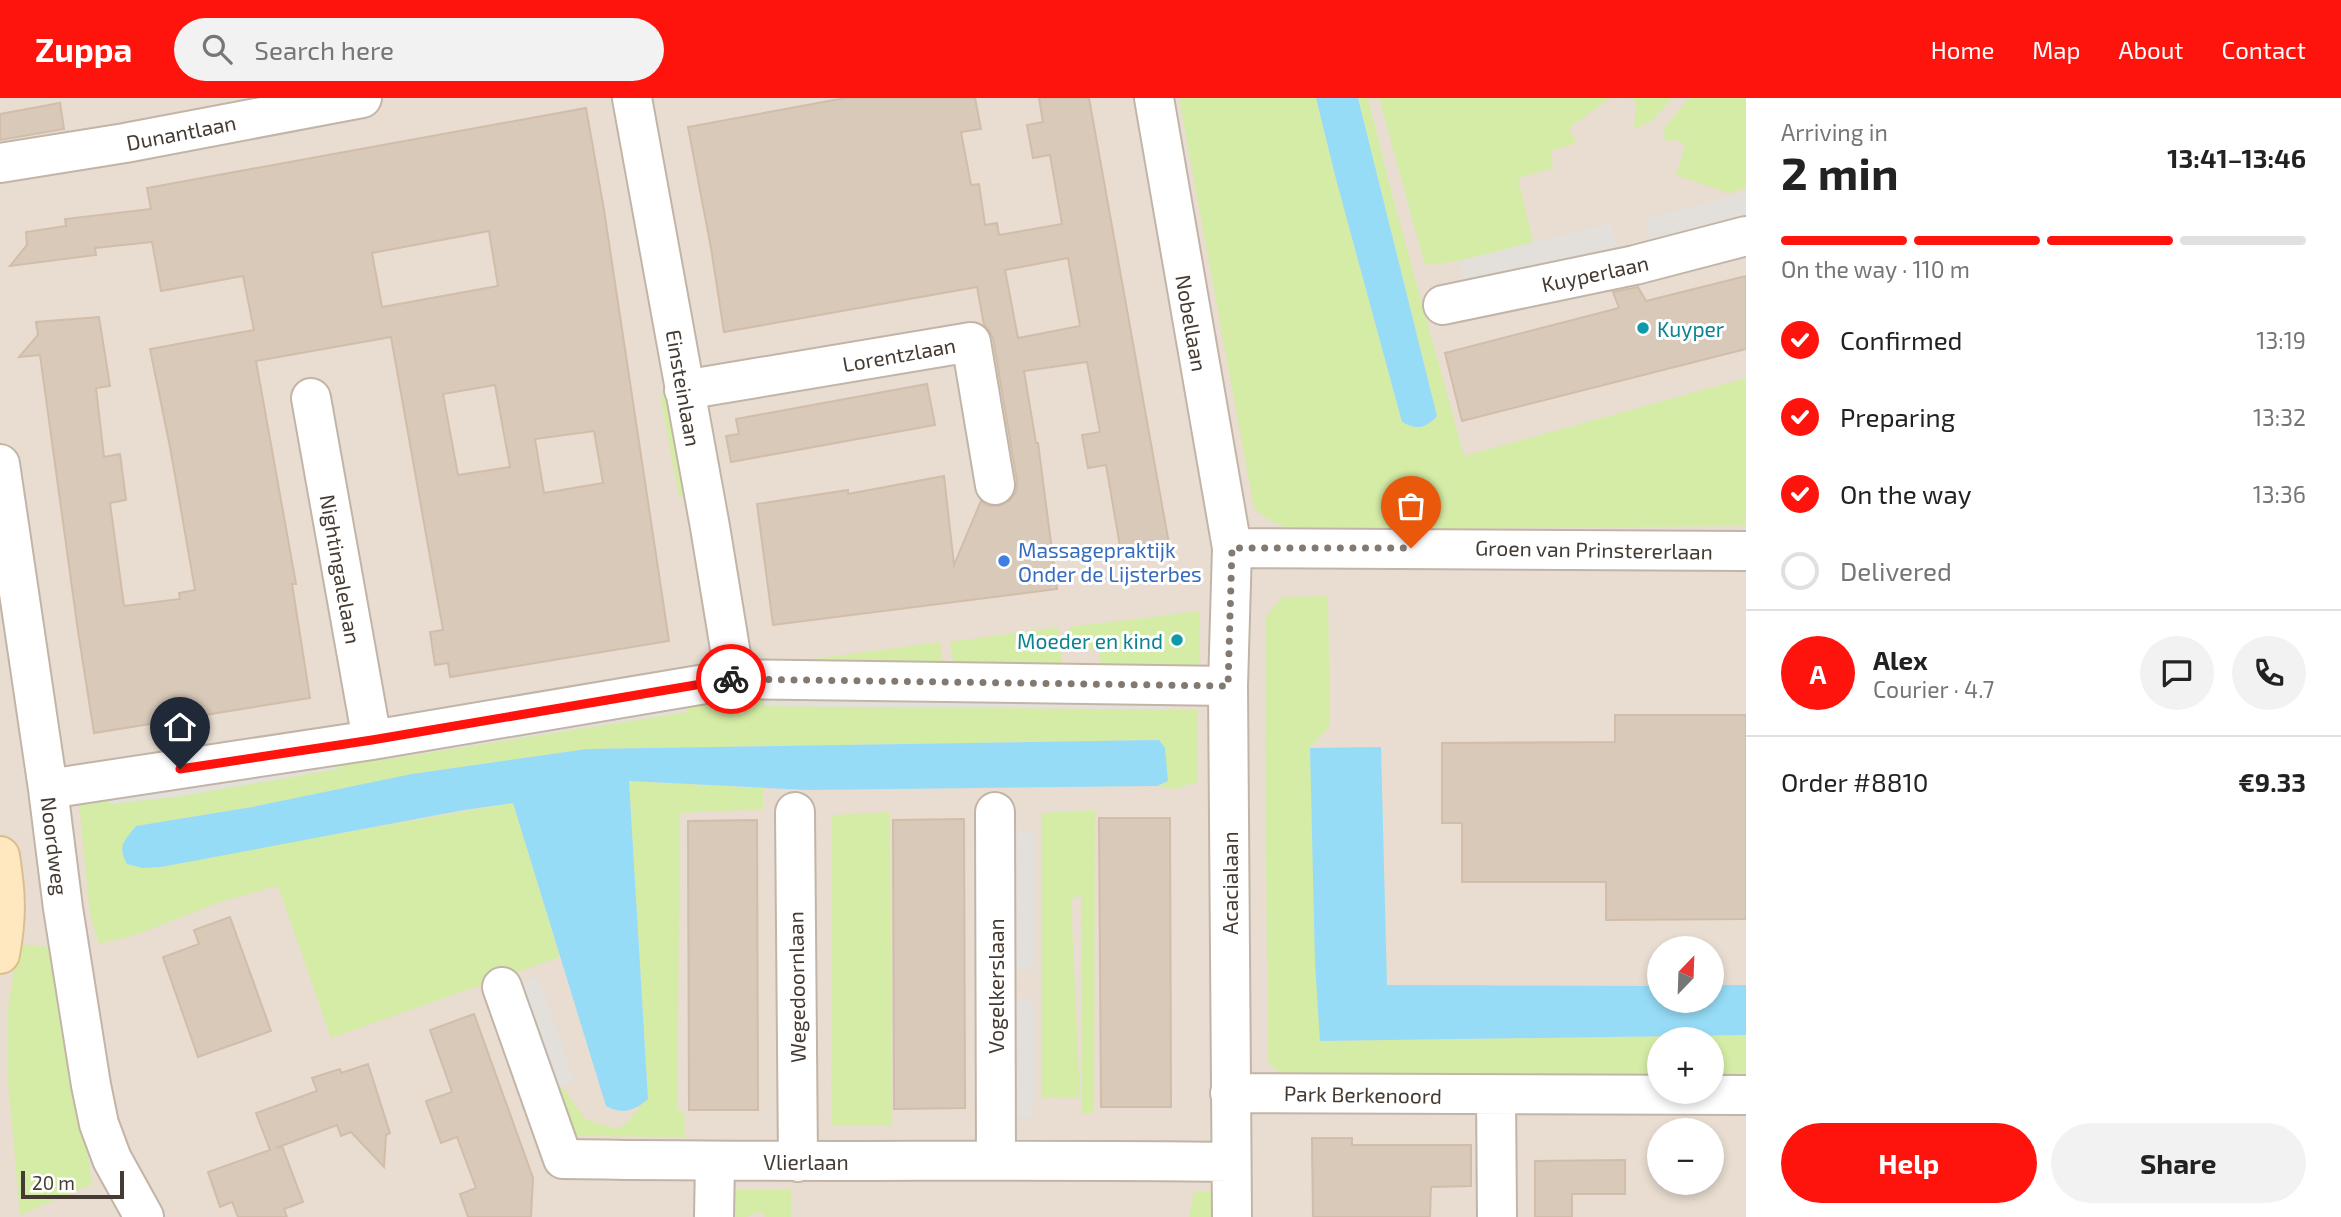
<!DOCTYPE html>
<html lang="en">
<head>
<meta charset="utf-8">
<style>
  body { margin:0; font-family:"Exo 2",sans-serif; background:#f2f2f2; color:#222; height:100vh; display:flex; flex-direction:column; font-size:26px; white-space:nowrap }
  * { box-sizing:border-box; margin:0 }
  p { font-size:23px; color:#767676 }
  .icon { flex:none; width:38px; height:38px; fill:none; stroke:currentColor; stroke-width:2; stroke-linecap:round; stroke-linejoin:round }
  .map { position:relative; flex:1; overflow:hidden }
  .side { display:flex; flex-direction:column; background:#fff; width:595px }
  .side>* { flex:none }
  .needle { width:46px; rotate:23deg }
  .buttons { position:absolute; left:1647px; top:838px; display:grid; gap:14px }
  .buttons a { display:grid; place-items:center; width:77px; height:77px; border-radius:50%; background:#fff; box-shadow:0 4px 10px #0003; font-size:35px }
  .scale { position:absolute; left:21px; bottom:18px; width:103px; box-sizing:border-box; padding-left:7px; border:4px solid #453b32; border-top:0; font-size:19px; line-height:24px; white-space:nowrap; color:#453b32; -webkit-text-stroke:5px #fff; paint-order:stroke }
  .pin { position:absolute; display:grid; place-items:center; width:60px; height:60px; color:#fff; margin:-72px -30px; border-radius:50% 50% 50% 0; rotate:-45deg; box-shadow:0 0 7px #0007 }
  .pin .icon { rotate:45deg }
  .courier { position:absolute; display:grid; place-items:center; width:70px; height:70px; margin:-35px; border:5px solid #ff130d; border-radius:50%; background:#fff; color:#222; box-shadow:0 2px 9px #0007 }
  .headline em { font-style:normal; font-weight:700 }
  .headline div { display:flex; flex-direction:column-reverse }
  .headline { display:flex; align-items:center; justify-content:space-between; height:119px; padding:0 35px }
  h1 { font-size:46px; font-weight:700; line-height:52px }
  .bar { display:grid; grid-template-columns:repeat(4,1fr); gap:10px 7px; align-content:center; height:84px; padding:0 35px }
  .bar i { height:9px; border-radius:5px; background:#e0e0e0 }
  .bar .on { background:#ff130d }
  .bar p { grid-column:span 4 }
  .line { display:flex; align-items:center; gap:18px; padding:0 35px; border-top:2px solid #e0e0e0 }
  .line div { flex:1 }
  .round { display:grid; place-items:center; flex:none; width:74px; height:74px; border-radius:37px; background:#f2f2f2 }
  ol { padding:0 35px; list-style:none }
  li { display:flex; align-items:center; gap:21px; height:77px }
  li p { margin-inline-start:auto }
  li .icon { padding:7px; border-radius:50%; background:#ff130d; color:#fff; stroke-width:4 }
  li:last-child { color:#767676 }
  li i { width:38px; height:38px; border:4px solid #e0e0e0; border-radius:50% }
  .cta { display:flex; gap:14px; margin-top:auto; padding:14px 35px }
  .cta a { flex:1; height:80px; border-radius:42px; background:#ff130d; color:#fff; font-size:28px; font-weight:700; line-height:80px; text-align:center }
  .cta a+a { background:#f2f2f2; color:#222 }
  header { display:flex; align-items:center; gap:42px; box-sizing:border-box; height:98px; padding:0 35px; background:#ff130d; color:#fff }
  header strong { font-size:33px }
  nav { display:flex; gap:38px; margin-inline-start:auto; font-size:24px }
  .search { width:490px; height:63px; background:#f2f2f2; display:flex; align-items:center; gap:18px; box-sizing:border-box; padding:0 24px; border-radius:38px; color:#767676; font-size:26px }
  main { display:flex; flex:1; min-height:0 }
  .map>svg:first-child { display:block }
  .residential { fill:#e8ddd0; fill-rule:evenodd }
  .green { fill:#d5eca6 }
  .parking { fill:#e3dfdb }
  .water { fill:#97dcf7 }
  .building { fill:#d9c9b9; stroke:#d1bda9; stroke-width:2; fill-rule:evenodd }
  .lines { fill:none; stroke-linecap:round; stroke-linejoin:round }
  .minor-casing { stroke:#c2b5a7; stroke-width:42 }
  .secondary-casing { stroke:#dbbe8f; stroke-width:42 }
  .minor { stroke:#fff; stroke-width:38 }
  .secondary { stroke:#ffe8c0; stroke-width:38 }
  .done { stroke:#827970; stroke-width:7; stroke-dasharray:0 12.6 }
  .route { stroke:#ff130d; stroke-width:9 }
  .culture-dot { fill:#0f9aa8; stroke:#fff; stroke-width:2.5 }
  .shop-dot { fill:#3f7fe0; stroke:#fff; stroke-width:2.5 }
  .labels { text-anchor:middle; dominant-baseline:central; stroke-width:6; stroke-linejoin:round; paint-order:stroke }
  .street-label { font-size:21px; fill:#453b32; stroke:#fff }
  .culture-label { font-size:21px; fill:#0d838f; stroke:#fff; text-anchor:start }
  .shop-label { font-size:21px; fill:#366cbe; stroke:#fff; text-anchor:start }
</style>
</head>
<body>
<header>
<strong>Zuppa</strong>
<div class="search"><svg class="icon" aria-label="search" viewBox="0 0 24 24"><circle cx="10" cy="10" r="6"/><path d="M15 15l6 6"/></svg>Search here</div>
<nav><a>Home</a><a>Map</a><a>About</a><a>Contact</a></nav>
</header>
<main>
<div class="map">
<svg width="1746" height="1119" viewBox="0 0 1746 1119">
  <rect width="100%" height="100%" fill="#f3ece2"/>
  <path class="residential" d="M0,0H1746V1119H0ZM1659,850H1712V903H1659ZM1659,942H1712V994H1659ZM1659,1032H1712V1085H1659Z"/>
  <path class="green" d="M1179,0H1316L1336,81L1402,324C1418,332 1425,331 1437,318L1358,0H1368L1394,104L1464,358L1746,280V428L1324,432C1290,431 1280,433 1254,410Z
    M1379,0H1610L1569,30L1576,45L1551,53L1553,70L1518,80L1533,144L1459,163L1425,167Z
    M1630,0H1672L1652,23L1634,31L1636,4Z
    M1689,0H1746V90L1728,95L1676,77L1685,48L1676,41L1665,44L1664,30Z
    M670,296L688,397L679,399L660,297Z
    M1328,498L1330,627L1310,650L1320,943L1746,937V984H1712V942H1659V984H1288L1268,964L1265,651L1266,518L1282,499Z
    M1200,513V567L1192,569L1100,568V550L1072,552L1069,529Z
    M1058,529L1063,569H954L950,544Z
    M940,544L943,568L791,564Z
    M764,596L765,608L1198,612V684L1174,691L1157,688L1168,683L1159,642L587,651L413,676L252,709L136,728L240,753L513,705L560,859L331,940L278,788L223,803L135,837L99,846L90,817L79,704L337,671L335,660L386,651L388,661L688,614L686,604Z
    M629,683L763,690V711L680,715L677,1012L684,1013L685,1039L571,1038L553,992L562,988L585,1021L616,1031C633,1023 634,1013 648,1001Z
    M1095,712L1094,1015L1082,1016L1081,797L1071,801L1080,999L1041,1000V715Z
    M890,714L892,1028H831L832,717Z
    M18,846L58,850L92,1086L20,1117L8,982L7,918Z
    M720,1092H791V1119H765L763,1114L749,1117L747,1119H721Z
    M1194,1093H1215V1119H1189Z"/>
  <path class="parking" d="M1746,94V123L1651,147L1644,121Z
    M1611,125L1618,151L1466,190L1459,163Z
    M764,596L1169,600V611L764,608Z
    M686,604L688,613L388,661L386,651Z
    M335,660L337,671L182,698L111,706L107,697Z
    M1010,732L1034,733L1033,872H1009Z
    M538,879L575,984L553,992L515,887Z
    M1034,900V1019H1011V901Z"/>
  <path class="water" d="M1316,0H1358L1437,318C1425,331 1417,332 1402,324L1336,81Z
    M1159,642L1165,650L1168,683L1157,688L807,692L629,683L648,1001C635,1013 622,1017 606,1008L513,705L464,712L161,769L143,770L127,766C117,748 124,743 136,728L252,709L412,676L587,651Z
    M1381,649L1387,887L1659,888V903H1712V887H1746V937L1320,943L1315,865L1310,650Z"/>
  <path class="building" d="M845,0H975L981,31L961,34L971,87L979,86L985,127L997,125L999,137L1062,126L1050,57L1033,60L1027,27L1043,24L1039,0H1089L1169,446L1121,454L1106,367L1088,370L1082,337L1100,334L1087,264L1024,273L1036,345H1038L1057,491L773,527L757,406L848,392V396L944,378L954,467L981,403L988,408H999L1009,403L1016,394L1017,383L993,240L988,231L984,227L977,189L724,234L711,150L688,29ZM1068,160L1080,228L1018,240L1005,172Z
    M60,5L64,31L0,42V16Z
    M586,10L604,112L669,543L450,579L448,565L435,567L430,534L443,532L391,239L256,263L296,486H292L310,600L94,635L78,533L40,257L19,259L38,237L36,224L99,219L110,288L96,290L104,359L120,356L126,402L110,405L124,508L180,501L179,495L195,492L170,349L150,251L254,232L243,178L161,193L152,144L95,150L96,157L10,168L27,147L26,134L66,128L65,121L151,111L147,90ZM489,133L498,188L382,209L372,155ZM495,287L510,369L458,377L443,296ZM594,333L603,385L544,395L535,341Z
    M1746,178V251L1462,323L1445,255L1619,210L1613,194L1638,189L1646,203Z
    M927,286L935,327L731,364L726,338L739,336L736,321Z
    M1615,617H1746V821L1606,822V784H1462V725H1442V645L1615,644Z
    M1099,720H1170L1171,1009H1101Z
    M964,721L965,1010L894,1011L893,722Z
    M757,722L758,1012H689L688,723Z
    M230,819L271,933L198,959L163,859L199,846L194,832Z
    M474,916L533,1080L531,1119H468L460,1096L476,1090L457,1039L441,1045L426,1003L452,994L430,932Z
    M368,966L390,1035L386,1037L384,1069L351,1034L341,1038L337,1027L276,1050L282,1048L303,1104L284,1111L287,1119H238L232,1104L220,1109L208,1074L270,1052L256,1015L317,993L312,980L340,971L341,975Z
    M1312,1040H1352V1047H1471V1088L1431,1089L1430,1119H1313Z
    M1625,1062V1096H1572V1119H1535V1063Z"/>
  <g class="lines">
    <defs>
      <path id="minor" d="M632,0L710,429L735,581
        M1154,0L1232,450L1228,588L1232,1119
        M0,65L125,45L362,0
        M1443,207L1635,167L1746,138
        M684,292L971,244L995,387
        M311,300L372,642
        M0,366L48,691L63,810L91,987L99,1026L112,1061L144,1119
        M1232,450L1746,453
        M48,691L372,642L735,581L1228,588
        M795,714L798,1064
        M995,714L996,1062
        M502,889L563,1061C786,1065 1009,1061 1231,1064
        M1230,995L1746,997
        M1496,998L1497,1119
        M714,1119L715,1064"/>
      <path id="secondary" d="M0,758C6,796 7,818 0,856"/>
    </defs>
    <use href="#minor" class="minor-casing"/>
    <use href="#secondary" class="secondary-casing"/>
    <use href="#minor" class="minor"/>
    <use href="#secondary" class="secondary"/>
  </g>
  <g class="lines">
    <path class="done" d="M731,581L1228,588L1232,450H1411"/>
    <path class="route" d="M180,671L372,642L731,581"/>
  </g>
  <g class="culture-dot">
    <circle cx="1643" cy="230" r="7"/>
    <circle cx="1177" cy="542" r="7"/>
  </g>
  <circle class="shop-dot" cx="1004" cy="463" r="7"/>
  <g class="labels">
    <g class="street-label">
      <text transform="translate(181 34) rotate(-11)">Dunantlaan</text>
      <text transform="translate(1595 175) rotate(-12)">Kuyperlaan</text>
      <text transform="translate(1192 225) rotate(80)">Nobellaan</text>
      <text transform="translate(899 256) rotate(-10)">Lorentzlaan</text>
      <text transform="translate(684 290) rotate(80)">Einsteinlaan</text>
      <text transform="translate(1594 451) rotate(1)">Groen van Prinstererlaan</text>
      <text transform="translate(341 471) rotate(80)">Nightingalelaan</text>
      <text transform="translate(55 748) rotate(83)">Noordweg</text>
      <text transform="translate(1229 785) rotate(-90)">Acacialaan</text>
      <text transform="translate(995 888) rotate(-90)">Vogelkerslaan</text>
      <text transform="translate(796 889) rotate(-91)">Wegedoornlaan</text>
      <text transform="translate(1363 996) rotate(1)">Park Berkenoord</text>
      <text x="806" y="1063">Vlierlaan</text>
    </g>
    <g class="culture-label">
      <text x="1657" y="230">Kuyper</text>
      <text x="1163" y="542" text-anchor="end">Moeder en kind</text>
    </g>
    <g class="shop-label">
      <text x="1018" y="451">Massagepraktijk<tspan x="1018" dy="24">Onder de Lijsterbes</tspan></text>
    </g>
  </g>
</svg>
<div class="buttons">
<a><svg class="needle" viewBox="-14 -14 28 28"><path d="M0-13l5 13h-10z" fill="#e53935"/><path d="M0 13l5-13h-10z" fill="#767676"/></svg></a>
<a>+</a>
<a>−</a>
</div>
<div class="scale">20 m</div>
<div class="pin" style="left:1411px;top:450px;background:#ea580c"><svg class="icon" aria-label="bag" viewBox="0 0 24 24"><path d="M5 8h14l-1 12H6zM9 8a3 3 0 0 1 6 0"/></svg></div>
<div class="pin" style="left:180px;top:671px;background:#1f2937"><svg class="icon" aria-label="home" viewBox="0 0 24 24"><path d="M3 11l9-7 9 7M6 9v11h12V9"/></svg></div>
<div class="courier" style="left:731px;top:581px"><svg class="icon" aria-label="bike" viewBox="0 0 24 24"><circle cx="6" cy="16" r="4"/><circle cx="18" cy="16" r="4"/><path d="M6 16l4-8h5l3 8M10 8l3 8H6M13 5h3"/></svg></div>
</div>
<section class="side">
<div class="headline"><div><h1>2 min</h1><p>Arriving in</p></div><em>13:41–13:46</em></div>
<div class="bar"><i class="on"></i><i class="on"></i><i class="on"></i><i></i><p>On the way · 110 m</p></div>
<ol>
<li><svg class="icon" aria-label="check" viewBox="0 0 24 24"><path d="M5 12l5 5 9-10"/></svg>Confirmed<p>13:19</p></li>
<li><svg class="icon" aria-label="check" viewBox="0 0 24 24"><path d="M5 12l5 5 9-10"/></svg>Preparing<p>13:32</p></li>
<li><svg class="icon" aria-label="check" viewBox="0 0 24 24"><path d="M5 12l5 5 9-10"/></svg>On the way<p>13:36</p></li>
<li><i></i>Delivered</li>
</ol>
<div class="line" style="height:126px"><b class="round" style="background:#ff130d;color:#fff">A</b><div><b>Alex</b><p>Courier · 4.7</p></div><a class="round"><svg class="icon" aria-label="chat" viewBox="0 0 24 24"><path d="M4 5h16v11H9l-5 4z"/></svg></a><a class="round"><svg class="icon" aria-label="phone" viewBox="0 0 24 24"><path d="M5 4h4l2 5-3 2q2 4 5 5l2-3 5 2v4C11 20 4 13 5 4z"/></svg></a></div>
<div class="line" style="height:91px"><div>Order #8810</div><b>€9.33</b></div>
<div class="cta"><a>Help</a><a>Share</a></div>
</section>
</main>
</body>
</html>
